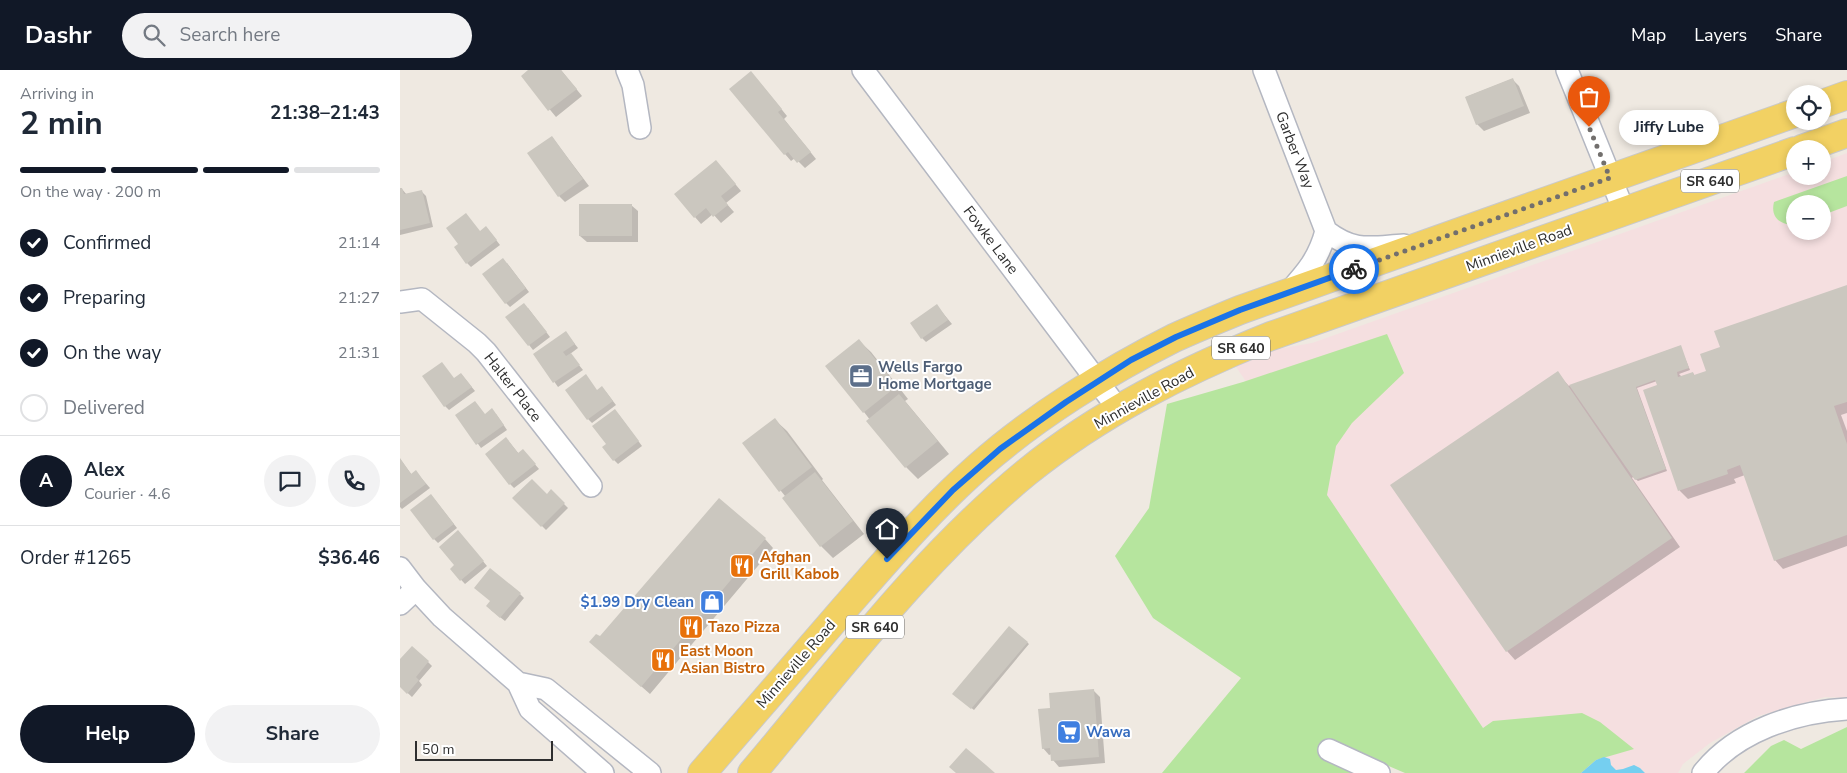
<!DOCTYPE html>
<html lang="en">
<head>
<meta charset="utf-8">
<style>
  body { margin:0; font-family:"Nunito Sans",sans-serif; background:#f2f2f3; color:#1f2937; height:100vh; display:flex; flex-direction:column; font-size:19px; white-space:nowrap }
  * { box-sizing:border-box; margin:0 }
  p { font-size:16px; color:#747a83 }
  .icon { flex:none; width:28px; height:28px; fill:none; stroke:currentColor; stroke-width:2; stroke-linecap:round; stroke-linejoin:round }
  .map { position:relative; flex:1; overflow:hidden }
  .panel { display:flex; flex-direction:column; background:#fff; width:400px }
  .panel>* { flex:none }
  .tools { position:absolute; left:1386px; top:15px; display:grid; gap:10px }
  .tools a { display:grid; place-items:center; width:45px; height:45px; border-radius:50%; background:#fff; box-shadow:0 2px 8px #0003; font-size:25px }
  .scale { position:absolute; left:15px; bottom:12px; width:138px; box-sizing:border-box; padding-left:5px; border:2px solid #2e2e2e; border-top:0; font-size:14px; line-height:18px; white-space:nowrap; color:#2e2e2e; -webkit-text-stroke:4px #fff; paint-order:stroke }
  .pin { position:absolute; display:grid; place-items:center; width:42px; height:42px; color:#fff; margin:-51px -21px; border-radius:50% 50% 50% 0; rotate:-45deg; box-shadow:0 0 5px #0007 }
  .pin .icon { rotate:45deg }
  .courier { position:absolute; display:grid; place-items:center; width:50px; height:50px; margin:-25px; border:4px solid #1a73e8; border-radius:50%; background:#fff; color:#222; box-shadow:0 1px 6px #0007 }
  .bubble { position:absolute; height:35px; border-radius:18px; background:#fff; box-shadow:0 2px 8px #0003; font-size:16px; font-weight:700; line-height:35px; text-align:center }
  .head em { font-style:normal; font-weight:700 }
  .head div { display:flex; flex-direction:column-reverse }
  .head { display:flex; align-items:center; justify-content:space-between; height:85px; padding:0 20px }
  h1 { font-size:32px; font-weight:700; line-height:38px }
  .bar { display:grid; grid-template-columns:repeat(4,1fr); gap:8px 5px; align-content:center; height:60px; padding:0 20px }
  .bar i { height:6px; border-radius:4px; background:#e0e1e3 }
  .bar .active { background:#111827 }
  .bar p { grid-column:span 4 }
  .line { display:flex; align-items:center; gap:12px; padding:0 20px; border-top:1px solid #e0e1e3 }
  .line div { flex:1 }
  .round { display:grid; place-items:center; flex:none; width:52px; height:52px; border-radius:26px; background:#f2f2f3 }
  ol { padding:0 20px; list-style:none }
  li { display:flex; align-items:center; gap:15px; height:55px }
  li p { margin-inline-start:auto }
  li .icon { padding:5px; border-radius:50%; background:#111827; color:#fff; stroke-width:4 }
  li:last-child { color:#747a83 }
  li i { width:28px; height:28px; border:2px solid #e0e1e3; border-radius:50% }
  .action { display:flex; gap:10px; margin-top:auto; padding:10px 20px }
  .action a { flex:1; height:58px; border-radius:30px; background:#111827; color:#fff; font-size:20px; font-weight:700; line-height:58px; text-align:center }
  .action a+a { background:#f2f2f3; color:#1f2937 }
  header { display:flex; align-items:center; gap:30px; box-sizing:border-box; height:70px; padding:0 25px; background:#111827; color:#fff }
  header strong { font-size:24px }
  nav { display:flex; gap:28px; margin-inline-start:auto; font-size:18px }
  .search { width:350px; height:45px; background:#f2f2f3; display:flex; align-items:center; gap:12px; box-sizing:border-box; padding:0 18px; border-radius:28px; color:#747a83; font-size:19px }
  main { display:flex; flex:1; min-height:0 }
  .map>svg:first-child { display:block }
  .medical { fill:#f5dfe0; fill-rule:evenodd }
  .green { fill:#b6e59e }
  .water { fill:#75cff0 }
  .shadow { fill:#0003 }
  .building { fill:#cbc7bf }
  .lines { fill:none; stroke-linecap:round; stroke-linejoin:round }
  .street-casing { stroke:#b4b7c1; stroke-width:24 }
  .primary-casing { stroke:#c9c9c9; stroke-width:30 }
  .street { stroke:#fff; stroke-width:21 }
  .primary { stroke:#f2d163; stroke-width:28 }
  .done { stroke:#726f6d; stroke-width:5; stroke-dasharray:0 9 }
  .route { stroke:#1a73e8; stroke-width:6 }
  .labels { text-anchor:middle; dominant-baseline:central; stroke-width:4; stroke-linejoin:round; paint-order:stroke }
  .shield { fill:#fff; stroke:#6d6d6d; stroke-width:1 }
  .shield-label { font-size:14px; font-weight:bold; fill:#2e2e2e }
  .street-label { font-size:15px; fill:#2e2e2e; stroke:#fff }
  .service-label { font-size:15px; font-weight:bold; fill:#4e5e75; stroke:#fff; text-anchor:start }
  .food-label { font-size:15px; font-weight:bold; fill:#c56008; stroke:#fff; text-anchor:start }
  .shop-label { font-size:15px; font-weight:bold; fill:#366cbe; stroke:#fff; text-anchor:end }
</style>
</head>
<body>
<header>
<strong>Dashr</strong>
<div class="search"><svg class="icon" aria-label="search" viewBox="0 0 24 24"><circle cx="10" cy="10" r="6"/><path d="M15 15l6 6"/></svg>Search here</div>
<nav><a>Map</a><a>Layers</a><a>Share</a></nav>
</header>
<main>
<section class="panel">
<div class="head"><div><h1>2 min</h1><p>Arriving in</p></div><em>21:38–21:43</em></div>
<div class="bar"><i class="active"></i><i class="active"></i><i class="active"></i><i></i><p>On the way · 200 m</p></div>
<ol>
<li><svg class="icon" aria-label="check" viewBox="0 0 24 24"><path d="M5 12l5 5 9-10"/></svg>Confirmed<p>21:14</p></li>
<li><svg class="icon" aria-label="check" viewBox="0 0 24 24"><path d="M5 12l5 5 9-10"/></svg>Preparing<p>21:27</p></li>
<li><svg class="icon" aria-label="check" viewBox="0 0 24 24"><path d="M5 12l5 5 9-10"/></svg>On the way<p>21:31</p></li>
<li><i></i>Delivered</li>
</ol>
<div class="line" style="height:90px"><b class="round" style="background:#111827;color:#fff">A</b><div><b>Alex</b><p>Courier · 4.6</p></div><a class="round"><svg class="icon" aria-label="chat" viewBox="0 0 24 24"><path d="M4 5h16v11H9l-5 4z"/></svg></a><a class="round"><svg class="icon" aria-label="phone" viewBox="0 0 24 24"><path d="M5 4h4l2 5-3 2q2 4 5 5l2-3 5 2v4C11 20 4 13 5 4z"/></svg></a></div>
<div class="line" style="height:65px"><div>Order #1265</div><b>$36.46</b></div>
<div class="action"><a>Help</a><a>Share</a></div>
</section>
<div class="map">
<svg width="1447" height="703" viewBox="0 0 1447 703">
  <rect width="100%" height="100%" fill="#efe9e1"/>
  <path class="medical" d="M1447,83V628L1425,627L1358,646L1310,673L1283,694L1278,703H1114L832,291L850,284L912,273L1395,102V106H1422L1423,92ZM1395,134H1422V161H1395Z"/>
  <path class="green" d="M1447,106V136L1423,145L1422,134H1395V155C1381,155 1370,148 1374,132Z
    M987,264L1004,303L952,353L936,376L927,425L1083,658L1093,651L1182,643L1200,652L1234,679L1196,690L1181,703H1005L963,685L955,703H762L841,608L753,548L715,486L749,438L767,334L843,312Z
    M1447,657V703H1344L1371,676L1384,670L1401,679Z"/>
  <path class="water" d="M1204,687L1210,689L1211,695L1216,700L1223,699L1234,695L1240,698L1245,703H1181L1196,690Z"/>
  <path class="shadow" d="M130,0H161L182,26L156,47L122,6Z
    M357,9L387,46L384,49L416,89L405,98L395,88L391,91L385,84Z
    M1112,9L1119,16L1130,43L1084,61L1077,54L1066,27Z
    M152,67L189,116L165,132L159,126Z
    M322,98L341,121L326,133L334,142L321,153L313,144L301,154L295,147Z
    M2,119L7,125L22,122L26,126L33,157L0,165V120Z
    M231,135L238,141V172H187L180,166Z
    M81,162H90L100,175L71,197L67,193Z
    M107,193L129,222L110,237L106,233Z
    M1447,216V343L1441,345L1447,361V476L1383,499L1375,490L1345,405L1334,409L1336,413L1288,429L1280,421L1245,320L1259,316L1257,311L1237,318L1267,401L1238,411L1233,407L1232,408L1280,477L1115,590L1107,581L1157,303L1169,316L1280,276L1290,300L1279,304L1282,307L1293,303L1295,306L1307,302L1321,278Z
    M537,236L552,254L526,272L522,268Z
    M128,238L150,267L133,280L107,247Z
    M166,263L178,278L170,284L183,300L158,317L135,284Z
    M459,271L471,282L508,329L505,331L549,384L518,409L506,397L464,342Z
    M61,304L75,321L49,340L45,336L54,309Z
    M198,321L206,322L216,335L192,353L188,349Z
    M96,344L107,360L81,378L57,345Z
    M219,345L242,376L218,394L214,390L208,375Z
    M375,350L387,361L423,409L422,410L464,464L433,488L421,476L385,426L343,373Z
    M110,373L119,384L127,385L139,399L114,418L110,414Z
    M0,389L12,405L16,402L30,418L2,439L0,437Z
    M151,421L168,438L146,460L114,428L147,426Z
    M35,430L57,458L38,473L34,469Z
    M62,466L87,496L65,514L51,499L56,495Z
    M365,469L373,478L250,624L200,580V568Z
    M120,524L124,528L105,551L91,540Z
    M610,558L629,574L574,640L554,624Z
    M0,591L28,592L32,596L19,611L22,615L12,627L0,616Z
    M693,620L700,627L705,693L659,697L653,690L652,684L649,685L643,678L652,639Z"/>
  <path class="building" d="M128,0H161L177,19L148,41L121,6Z
    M351,1L382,39L378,42L411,82L397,93L388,82L384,85L329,19Z
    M1113,8L1124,36L1076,55L1065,27Z
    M152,66L183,109L158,127L127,83Z
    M316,90L336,114L321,126L328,135L313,147L306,138L294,148L274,124Z
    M0,118H2L4,124L22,120L30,153L0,160Z
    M179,134H232V166H179Z
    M66,143L80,161L86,156L97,170L66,194L54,177L58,174L46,158Z
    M103,188L126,218L105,234L82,204Z
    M1447,215V332L1434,336L1447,374V465L1374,491L1340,395L1327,400L1328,404L1278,421L1243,320L1257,315L1255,310L1236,317L1266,399L1235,410L1169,315L1281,275L1289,298L1277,302L1278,307L1293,302L1294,305L1306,301L1300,284L1320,277L1314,261Z
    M124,233L147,262L128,276L105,247Z
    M537,234L548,250L521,269L510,253Z
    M166,261L175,274L163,282L166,286L171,283L180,295L153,313L133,284Z
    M459,269L497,316L463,343L425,296Z
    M42,292L54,308L61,303L72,317L44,337L22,306Z
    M1158,301L1272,468L1106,582L990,415Z
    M186,304L197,320L202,316L213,331L187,350L165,320Z
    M499,324L538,371L505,398L466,351Z
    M75,331L85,344L92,338L104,355L76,375L55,345Z
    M215,339L239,371L213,391L202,377L206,374L192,356Z
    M375,348L412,397L379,422L342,373Z
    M106,367L118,383L123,379L136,394L109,415L85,384Z
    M0,388L11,404L16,400L26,414L0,433Z
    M415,402L453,451L420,477L382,428Z
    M132,409L147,424L151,419L165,433L141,457L112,428Z
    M31,424L54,454L33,470L10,440Z
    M319,428L366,468L241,617L189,572L196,564L200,566Z
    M58,460L84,491L60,511L50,499L54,495L39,477Z
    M90,498L121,523L100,548L86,536L90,531L74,518Z
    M609,556L628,572L571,639L552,624Z
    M12,576L29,591L16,607L19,610L7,624L0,617V589Z
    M694,619L699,687L651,691L650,678L642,679L638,639L650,638L649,623Z
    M566,678L586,695L595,703H556L549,697Z"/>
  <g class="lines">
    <defs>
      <path id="street" d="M227,0L233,15L240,58
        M463,0L719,340
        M864,0L926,161C955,183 970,177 1004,175
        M1167,0L1224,141
        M888,223C907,202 919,188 926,161
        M0,232L22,229L77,273L86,282L191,416
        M0,498L16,519L42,547L118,613L130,639L203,703
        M0,534L16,519
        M118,613L146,619L250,703
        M929,680L979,703
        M1303,703C1336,661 1395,642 1447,639"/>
      <path id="primary" d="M1422,34L1447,25
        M1402,79L1447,63
        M302,703C349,649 396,594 443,540C486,491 529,440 578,397C633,348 708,301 774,268C796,258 818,249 840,240L1395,43
        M352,703C439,600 522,488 627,402C700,343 784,301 871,266L1395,81"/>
    </defs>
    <use href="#street" class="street-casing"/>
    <use href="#primary" class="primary-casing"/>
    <use href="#street" class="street"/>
    <use href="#primary" class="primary"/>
  </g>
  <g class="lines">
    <path class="done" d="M954,199L1210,108L1189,57"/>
    <path class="route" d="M487,489L553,420L600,379L666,332L731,290L776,267L840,240L954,199"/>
  </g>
  <defs>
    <symbol id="office-square" viewBox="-11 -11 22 22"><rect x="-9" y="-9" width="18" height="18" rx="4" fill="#5c6f8a" stroke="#fff"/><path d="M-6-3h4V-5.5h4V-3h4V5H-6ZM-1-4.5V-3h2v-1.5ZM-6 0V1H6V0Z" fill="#fff"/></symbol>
    <symbol id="restaurant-square" viewBox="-11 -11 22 22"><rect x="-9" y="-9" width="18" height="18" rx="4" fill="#e8710a" stroke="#fff"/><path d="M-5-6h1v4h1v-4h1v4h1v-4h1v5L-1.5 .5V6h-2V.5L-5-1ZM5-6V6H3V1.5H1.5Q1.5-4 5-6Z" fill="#fff"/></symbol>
    <symbol id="shop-square" viewBox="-11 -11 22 22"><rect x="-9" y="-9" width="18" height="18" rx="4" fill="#3f7fe0" stroke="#fff"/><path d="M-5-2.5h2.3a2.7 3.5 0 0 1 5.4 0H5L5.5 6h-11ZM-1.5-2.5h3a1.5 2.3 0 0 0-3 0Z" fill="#fff"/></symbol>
    <symbol id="supermarket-square" viewBox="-11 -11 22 22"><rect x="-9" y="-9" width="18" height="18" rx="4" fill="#3f7fe0" stroke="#fff"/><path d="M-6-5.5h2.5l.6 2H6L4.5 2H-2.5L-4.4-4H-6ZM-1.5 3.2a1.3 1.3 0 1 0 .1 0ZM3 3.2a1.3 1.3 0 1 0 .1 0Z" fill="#fff"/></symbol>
  </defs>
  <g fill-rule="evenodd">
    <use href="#office-square" x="447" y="292" width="28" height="28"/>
    <use href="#restaurant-square" x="328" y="482" width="28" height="28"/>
    <use href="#shop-square" x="298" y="518" width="28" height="28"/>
    <use href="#restaurant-square" x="277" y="543" width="28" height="28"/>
    <use href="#restaurant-square" x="249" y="576" width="28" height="28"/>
    <use href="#supermarket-square" x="655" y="648" width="28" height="28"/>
  </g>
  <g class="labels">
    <g class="shield">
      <rect x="1281" y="99.5" width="58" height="23" rx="4"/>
      <rect x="812" y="266.5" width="58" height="23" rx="4"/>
      <rect x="446" y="545.5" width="58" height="23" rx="4"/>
    </g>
    <g class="shield-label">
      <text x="1310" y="111">SR 640</text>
      <text x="841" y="278">SR 640</text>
      <text x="475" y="557">SR 640</text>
    </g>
    <g class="street-label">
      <text transform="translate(895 80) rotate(69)">Garber Way</text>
      <text transform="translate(591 170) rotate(53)">Fowke Lane</text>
      <text transform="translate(1119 178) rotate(-20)">Minnieville Road</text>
      <text transform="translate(113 317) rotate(52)">Halter Place</text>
      <text transform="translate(744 328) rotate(-29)">Minnieville Road</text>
      <text transform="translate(396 594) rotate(-49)">Minnieville Road</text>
    </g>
    <g class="service-label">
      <text x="478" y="297">Wells Fargo<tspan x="478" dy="17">Home Mortgage</tspan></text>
    </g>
    <g class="food-label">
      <text x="360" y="487">Afghan<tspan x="360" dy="17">Grill Kabob</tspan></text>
      <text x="308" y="557">Tazo Pizza</text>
      <text x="280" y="581">East Moon<tspan x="280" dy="17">Asian Bistro</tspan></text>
    </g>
    <g class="shop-label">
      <text x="294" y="532">$1.99 Dry Clean</text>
      <text x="686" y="662" text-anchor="start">Wawa</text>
    </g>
  </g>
</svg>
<div class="tools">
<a><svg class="icon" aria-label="locate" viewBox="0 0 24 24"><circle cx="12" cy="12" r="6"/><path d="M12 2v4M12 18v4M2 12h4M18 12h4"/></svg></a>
<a>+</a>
<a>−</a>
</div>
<div class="scale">50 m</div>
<div class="pin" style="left:1189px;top:57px;background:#ea580c"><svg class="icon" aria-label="bag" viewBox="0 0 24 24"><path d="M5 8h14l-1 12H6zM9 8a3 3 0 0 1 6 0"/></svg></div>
<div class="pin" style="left:487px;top:489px;background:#1f2937"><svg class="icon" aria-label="home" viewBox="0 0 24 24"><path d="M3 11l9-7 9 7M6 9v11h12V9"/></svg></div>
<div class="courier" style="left:954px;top:199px"><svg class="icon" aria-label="bike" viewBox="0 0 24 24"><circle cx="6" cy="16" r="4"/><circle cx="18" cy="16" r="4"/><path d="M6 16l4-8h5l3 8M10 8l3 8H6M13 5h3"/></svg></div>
<div class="bubble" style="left:1219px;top:40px;width:100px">Jiffy Lube</div>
</div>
</main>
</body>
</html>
